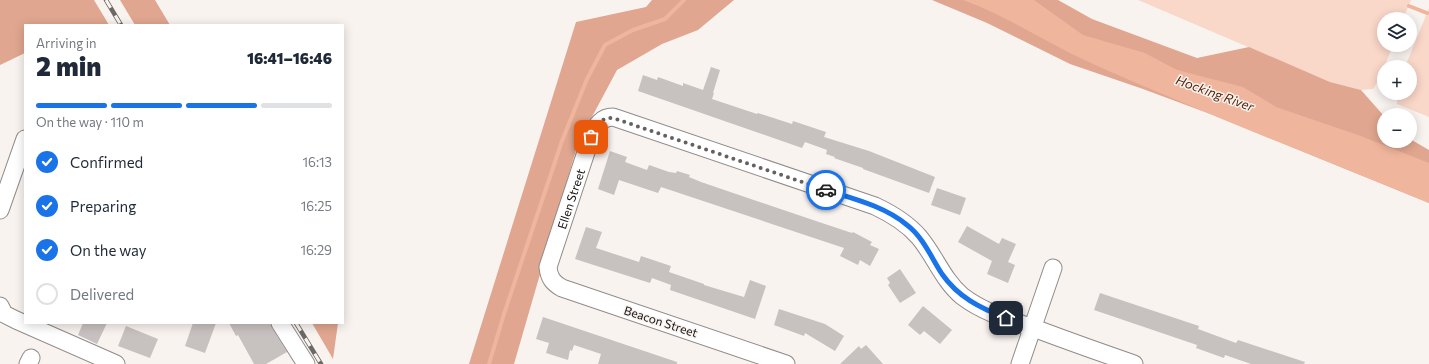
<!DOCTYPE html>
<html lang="en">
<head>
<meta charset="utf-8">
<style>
  body { margin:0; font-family:Commissioner,sans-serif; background:#f6f6f7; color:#1f2937; height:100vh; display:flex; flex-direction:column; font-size:15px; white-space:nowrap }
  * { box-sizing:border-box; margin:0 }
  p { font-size:13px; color:#747a83 }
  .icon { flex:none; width:22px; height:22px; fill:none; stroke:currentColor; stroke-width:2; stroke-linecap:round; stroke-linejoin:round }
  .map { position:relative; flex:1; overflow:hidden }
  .drawer { position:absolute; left:24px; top:24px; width:320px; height:300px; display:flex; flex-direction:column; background:#fff; border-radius:0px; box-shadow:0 2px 10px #0003 }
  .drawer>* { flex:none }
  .buttons { position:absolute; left:1377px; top:12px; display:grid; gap:8px }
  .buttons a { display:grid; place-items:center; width:40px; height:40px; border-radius:50%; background:#fff; box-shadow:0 2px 10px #0003; font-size:20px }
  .pin { position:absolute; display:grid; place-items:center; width:34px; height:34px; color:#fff; margin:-17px; border-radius:8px; box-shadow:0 2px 6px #0006 }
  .courier { position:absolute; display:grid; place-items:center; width:40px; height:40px; margin:-20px; border:3px solid #1a73e8; border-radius:50%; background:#fff; color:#222; box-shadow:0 1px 5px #0007 }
  .headline em { font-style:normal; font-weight:800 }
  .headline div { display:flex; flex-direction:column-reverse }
  .headline { display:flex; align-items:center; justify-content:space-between; height:68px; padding:0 12px }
  h1 { font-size:26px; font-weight:800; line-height:30px }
  .bar { display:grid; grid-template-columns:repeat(4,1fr); gap:6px 4px; align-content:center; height:48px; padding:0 12px }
  .bar i { height:5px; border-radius:3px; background:#e0e1e3 }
  .bar .on { background:#1a73e8 }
  .bar p { grid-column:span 4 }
  ol { padding:0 12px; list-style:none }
  li { display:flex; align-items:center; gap:12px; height:44px }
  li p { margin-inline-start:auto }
  li .icon { padding:4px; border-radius:50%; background:#1a73e8; color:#fff; stroke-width:4 }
  li:last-child { color:#747a83 }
  li i { width:22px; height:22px; border:2px solid #e0e1e3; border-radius:50% }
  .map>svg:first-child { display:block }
  .green { fill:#f9d7c9 }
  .forest { fill:#e0a68f }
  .water { fill:#f0b59d }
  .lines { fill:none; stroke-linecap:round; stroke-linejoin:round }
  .stream { stroke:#f0b59d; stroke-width:4 }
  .building { fill:#c7c1bf }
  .minor-casing { stroke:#918b89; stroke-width:19 }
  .minor { stroke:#fff; stroke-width:17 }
  .rail-casing { stroke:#6b6866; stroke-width:4.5 }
  .rail { stroke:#f9f3f0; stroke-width:3; stroke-dasharray:9; stroke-linecap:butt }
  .done { stroke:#656160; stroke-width:4; stroke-dasharray:0 7.2 }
  .route { stroke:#1a73e8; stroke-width:5 }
  .labels { text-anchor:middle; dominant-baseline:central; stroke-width:3; stroke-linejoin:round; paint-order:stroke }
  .street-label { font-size:12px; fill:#151312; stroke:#f9f3f0 }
  .water-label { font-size:13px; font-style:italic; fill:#521e05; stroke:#f9f3f0 }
</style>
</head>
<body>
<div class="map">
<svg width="1429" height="364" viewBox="0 0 1429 364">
  <rect width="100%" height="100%" fill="#f9f3f0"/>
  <path class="green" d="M1138,0H1411L1403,19H1384V45H1393L1380,78L1373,89L1361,90L1330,82Z
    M1429,8V117L1397,104V93H1410V67H1405Z"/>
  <path class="forest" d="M0,0H94L109,25H25V53L0,65Z
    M120,0H155L170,25H135Z
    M652,0H734L698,30L662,44L617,70L578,143L514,364H469L576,22L646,7Z
    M932,0H1058L1092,19L1197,58L1249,47L1330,82L1361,90L1384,116V141H1410V139L1429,150V203L1213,115L1143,89L1070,64L987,23Z
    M312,323H338L333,359Z"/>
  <path class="water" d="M963,0H1034L1083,35L1145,53L1177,70L1243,87L1276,107L1358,135L1429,163V203C1317,157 1203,113 1093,64C1049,44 1009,17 963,0Z"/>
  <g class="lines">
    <path class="stream" d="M1409,6L1427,13
      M489,364L504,314L562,141L587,79L605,45L633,30L665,19L684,0"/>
  </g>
  <path class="building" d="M711,67L720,70L713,93H714L712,99L757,114L758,113L792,124L793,121L826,132L824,137L869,151L935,177L929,193L863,169V168L834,158L835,157L826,154L827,150L805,142L802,148L638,91L643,75L657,80L658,77L683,86V83L703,90Z
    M610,151L627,157L625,162L647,170L649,165L669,172L676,173L677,171L690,175L689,177L701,182L813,220L852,233L853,232L872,242L870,245L879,249L870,266L860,260L858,265L840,256L844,248L661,187L658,193L619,180L614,195L598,189Z
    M937,188L966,198L960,215L931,205Z
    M967,226L999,244L1002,238L1016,244L1008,262L1015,265L1008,283L987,274L992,261L958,242Z
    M586,227L602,232L596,248L639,262L641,256L671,266L669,272L704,284V285L744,297L750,280L766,286L755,319L670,290L671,285L652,278L650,283L575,259Z
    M900,269L916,293L900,303L888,285L890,283L887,278Z
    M1100,293L1199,326L1198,329L1236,343L1238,340L1305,362L1304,364H1251L1225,355L1224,358L1196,348L1197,345L1094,310Z
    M923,306L952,330L940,344L924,331L920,335L908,325Z
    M779,309L825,324L844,336L835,351L805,333L804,336L774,325Z
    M543,317L677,362V364H598L601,354L574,345L572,351L570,350L568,360L546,353L549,343L536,339Z
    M83,323H107L97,344L78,335Z
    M193,323H216L205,353L185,346Z
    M229,323H270L272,328L287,352L266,364H254L238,335L236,336Z
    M126,326L158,339L150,358L118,346Z
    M866,345L883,364H840L859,346L861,349Z"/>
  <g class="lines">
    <defs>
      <g id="minor">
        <path d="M0,210L25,139"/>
        <path d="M0,306L4,314L16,320L116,364"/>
        <path d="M280,323L306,364"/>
        <path d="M28,364L31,358"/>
        <path id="s1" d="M786,364L562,288C553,283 549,278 548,267L591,137C596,127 600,117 613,117L875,206C892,214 907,223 919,237C935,256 943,280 962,296C984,313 1013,321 1039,330C1071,342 1102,353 1134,364"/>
        <path d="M1020,364L1053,268"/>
      </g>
    </defs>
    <use href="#minor" class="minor-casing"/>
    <use href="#minor" class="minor"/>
    <defs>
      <path id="rail" d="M106,0L121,25
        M296,323L321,364"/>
    </defs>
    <use href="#rail" class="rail-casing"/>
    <use href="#rail" class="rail"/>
  </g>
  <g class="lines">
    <path class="done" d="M591,137C596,127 600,117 613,118L826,190"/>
    <path class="route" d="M826,190C854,199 884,206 907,225C923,237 931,257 942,274C958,297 980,308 1006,318"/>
  </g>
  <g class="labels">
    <g class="street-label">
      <text stroke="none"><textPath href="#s1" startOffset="335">Ellen Street</textPath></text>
      <text transform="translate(661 321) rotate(18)">Beacon Street</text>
    </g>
    <g class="water-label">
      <text transform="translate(1215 93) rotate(20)">Hocking River</text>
    </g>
  </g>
</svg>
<div class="buttons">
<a><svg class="icon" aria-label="layers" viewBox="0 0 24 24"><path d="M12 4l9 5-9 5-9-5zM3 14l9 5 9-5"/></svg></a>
<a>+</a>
<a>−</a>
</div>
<div class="pin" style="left:591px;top:137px;background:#ea580c"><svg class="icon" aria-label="bag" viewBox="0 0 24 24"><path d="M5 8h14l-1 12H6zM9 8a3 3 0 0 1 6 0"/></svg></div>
<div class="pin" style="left:1006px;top:318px;background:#1f2937"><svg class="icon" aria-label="home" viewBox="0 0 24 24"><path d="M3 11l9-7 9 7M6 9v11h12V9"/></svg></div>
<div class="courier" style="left:826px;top:190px"><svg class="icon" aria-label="car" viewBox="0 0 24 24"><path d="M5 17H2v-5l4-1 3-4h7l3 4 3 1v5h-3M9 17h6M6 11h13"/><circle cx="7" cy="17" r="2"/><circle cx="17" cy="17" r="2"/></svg></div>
<section class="drawer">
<div class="headline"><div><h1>2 min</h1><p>Arriving in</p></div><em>16:41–16:46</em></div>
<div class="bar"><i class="on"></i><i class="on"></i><i class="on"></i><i></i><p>On the way · 110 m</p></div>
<ol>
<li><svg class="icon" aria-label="check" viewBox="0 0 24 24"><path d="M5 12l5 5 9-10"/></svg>Confirmed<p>16:13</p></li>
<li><svg class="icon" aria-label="check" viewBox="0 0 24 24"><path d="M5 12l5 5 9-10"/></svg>Preparing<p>16:25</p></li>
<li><svg class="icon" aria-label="check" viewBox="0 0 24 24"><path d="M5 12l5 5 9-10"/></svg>On the way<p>16:29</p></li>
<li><i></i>Delivered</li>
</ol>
</section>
</div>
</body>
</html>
